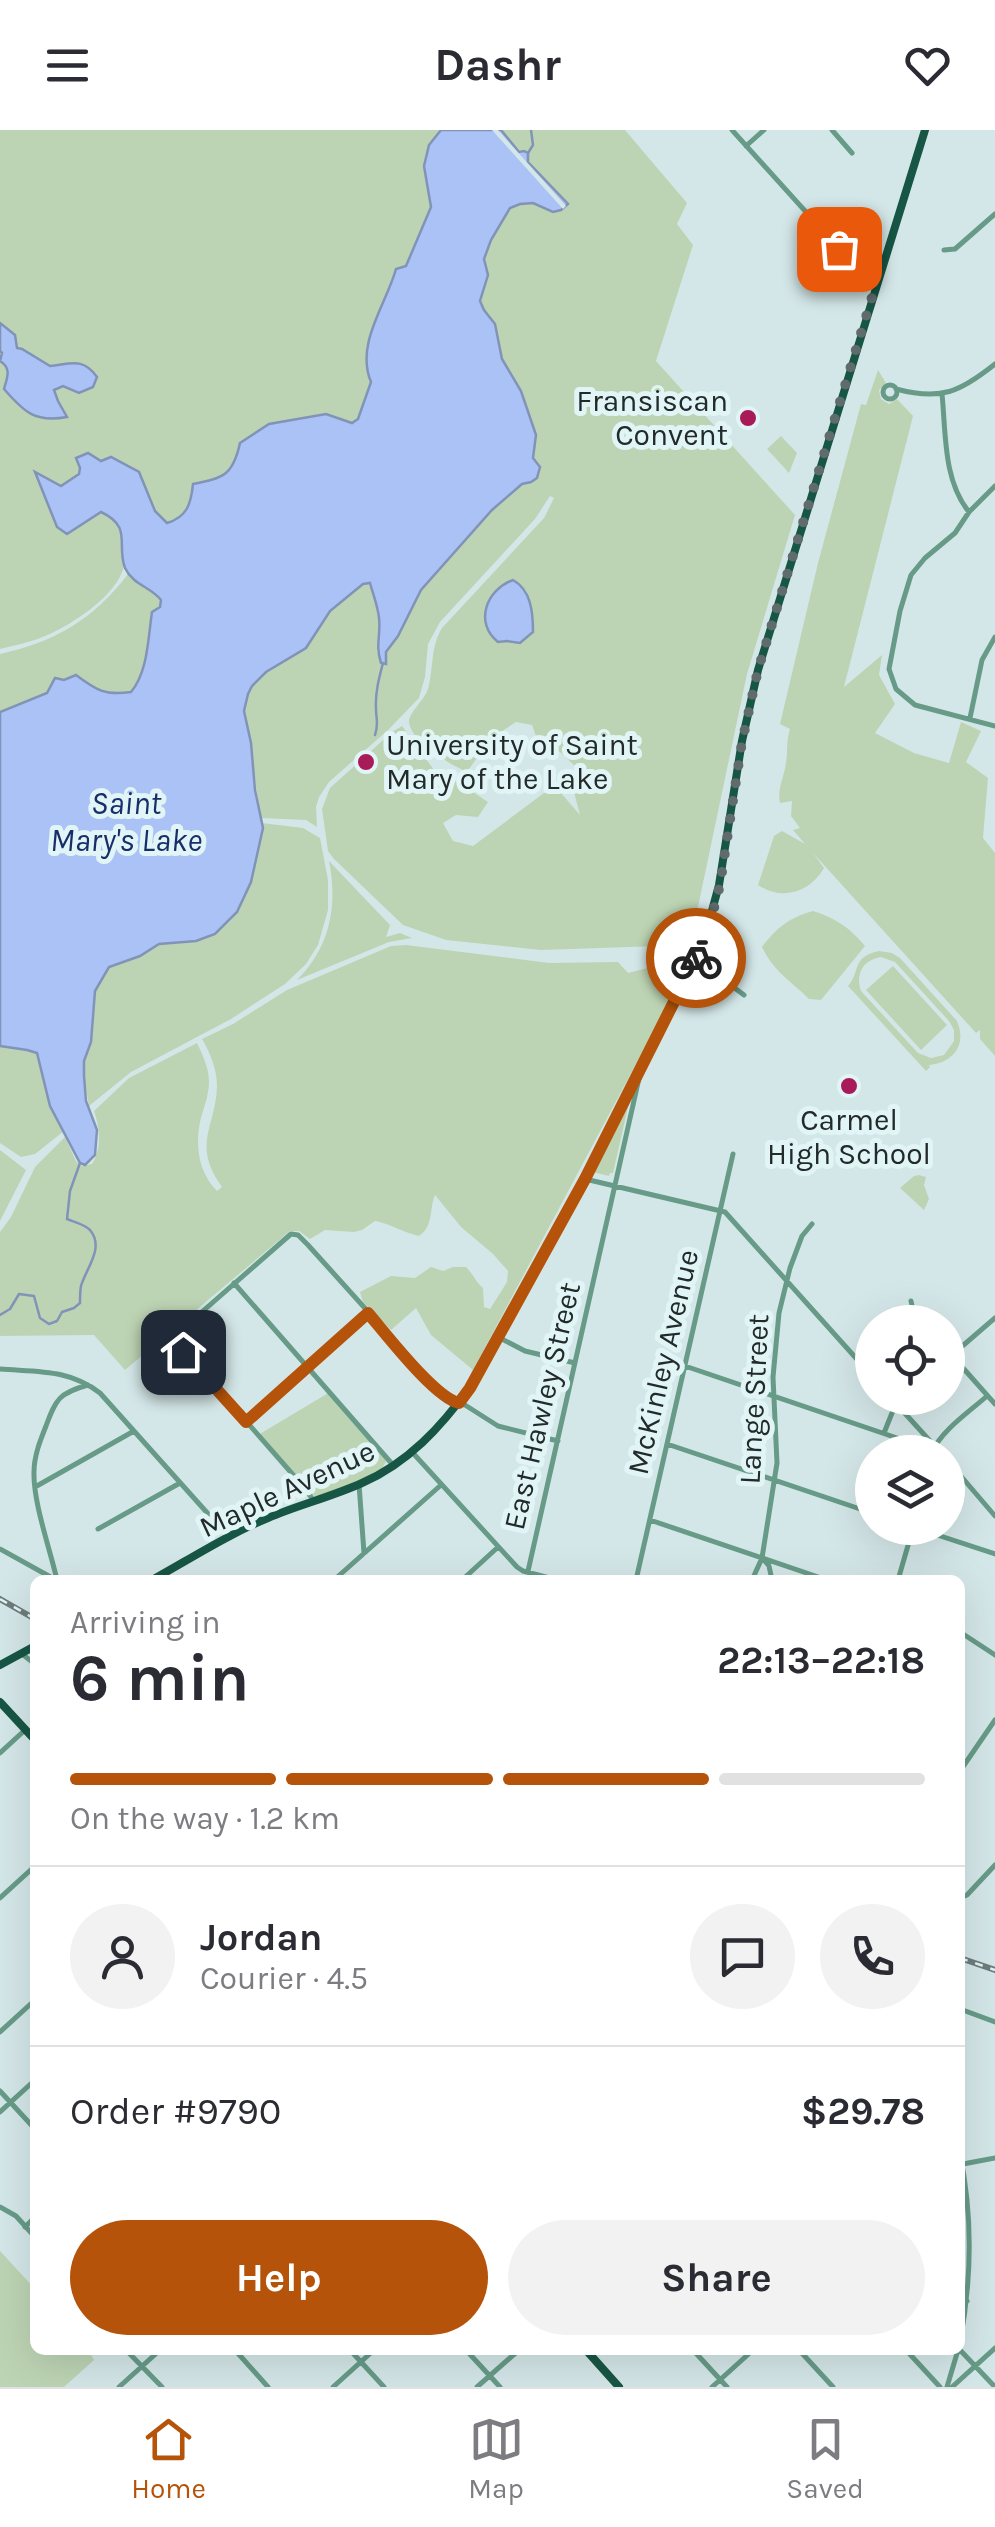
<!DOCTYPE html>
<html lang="en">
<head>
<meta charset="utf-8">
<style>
  body { margin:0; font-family:Karla,sans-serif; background:#f2f2f3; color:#2b2b33; height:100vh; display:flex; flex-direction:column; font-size:38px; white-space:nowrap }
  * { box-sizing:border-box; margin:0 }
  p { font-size:32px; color:#7c7c81 }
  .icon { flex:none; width:55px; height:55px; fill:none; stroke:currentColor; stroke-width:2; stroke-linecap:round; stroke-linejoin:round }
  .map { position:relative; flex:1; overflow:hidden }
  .panel { position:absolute; left:30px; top:1445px; width:935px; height:780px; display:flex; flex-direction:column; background:#fff; border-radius:15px; box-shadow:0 10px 40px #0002 }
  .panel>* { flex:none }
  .tools { position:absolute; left:855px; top:1175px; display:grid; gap:20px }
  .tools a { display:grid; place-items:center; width:110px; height:110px; border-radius:50%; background:#fff; box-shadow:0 10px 40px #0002; font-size:50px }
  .pin { position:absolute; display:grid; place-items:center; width:85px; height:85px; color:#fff; margin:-42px; border-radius:20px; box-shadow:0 5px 15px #0006 }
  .courier { position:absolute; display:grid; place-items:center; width:100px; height:100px; margin:-50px; border:8px solid #b45309; border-radius:50%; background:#fff; color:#222; box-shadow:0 2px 12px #0007 }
  .headline em { font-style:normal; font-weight:700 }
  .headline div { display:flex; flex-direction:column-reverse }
  .headline { display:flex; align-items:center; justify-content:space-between; height:170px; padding:0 40px }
  h1 { font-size:65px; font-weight:700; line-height:75px }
  .bar { display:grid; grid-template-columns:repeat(4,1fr); gap:15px 10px; align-content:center; height:120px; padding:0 40px }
  .bar i { height:12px; border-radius:8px; background:#e1e1e2 }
  .bar .current { background:#b45309 }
  .bar p { grid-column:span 4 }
  .line { display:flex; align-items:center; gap:25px; padding:0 40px; border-top:2px solid #e1e1e2 }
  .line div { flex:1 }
  .round { display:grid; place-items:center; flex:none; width:105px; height:105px; border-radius:52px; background:#f2f2f3 }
  .cta { display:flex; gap:20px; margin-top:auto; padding:20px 40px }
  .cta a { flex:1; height:115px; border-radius:60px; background:#b45309; color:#fff; font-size:40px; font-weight:700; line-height:115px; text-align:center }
  .cta a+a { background:#f2f2f3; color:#2b2b33 }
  header { display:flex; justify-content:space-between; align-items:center; height:130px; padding:0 40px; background:#fff; font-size:45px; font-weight:700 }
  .menu { display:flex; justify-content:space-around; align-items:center; height:140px; border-top:2px solid #e1e1e2; background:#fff; font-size:28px; color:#7c7c81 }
  .menu a { display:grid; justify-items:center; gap:5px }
  .menu .current { color:#b45309 }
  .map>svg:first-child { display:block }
  .green { fill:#bdd4b4; fill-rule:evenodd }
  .water { fill:#aac2f5; stroke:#8194b8; stroke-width:2.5 }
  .pier { fill:#d4e7e8 }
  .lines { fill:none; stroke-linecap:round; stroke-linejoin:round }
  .stream { stroke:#8194b8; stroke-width:2.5 }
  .minor { stroke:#679b88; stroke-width:5 }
  .major { stroke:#175644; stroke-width:8 }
  .rail-casing { stroke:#6f7c7c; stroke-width:6 }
  .rail { stroke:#e1f4f6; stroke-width:2.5; stroke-dasharray:8; stroke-linecap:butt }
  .done { stroke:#606c6c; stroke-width:10; stroke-dasharray:0 18 }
  .route { stroke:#b45309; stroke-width:12 }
  .poi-dot { fill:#a81a58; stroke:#e1f4f6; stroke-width:4 }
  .labels { text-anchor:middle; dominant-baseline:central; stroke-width:10; stroke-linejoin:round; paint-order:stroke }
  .poi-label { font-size:30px; fill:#222a2a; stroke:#e1f4f6; text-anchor:end }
  .street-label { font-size:30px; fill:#222a2a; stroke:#e1f4f6 }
  .water-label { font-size:32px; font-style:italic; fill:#182e69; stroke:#e1f4f6 }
</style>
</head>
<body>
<header><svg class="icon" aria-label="menu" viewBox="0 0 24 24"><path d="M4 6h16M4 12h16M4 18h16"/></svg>Dashr<svg class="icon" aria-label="heart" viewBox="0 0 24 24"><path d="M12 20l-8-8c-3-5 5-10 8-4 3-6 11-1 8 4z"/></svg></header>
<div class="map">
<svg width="995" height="2257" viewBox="0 0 995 2257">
  <rect width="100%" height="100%" fill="#d4e7e8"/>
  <path class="green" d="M0,0H441L429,15L424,35L431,77L406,137L396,139C386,175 355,213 371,251L358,289L352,293L326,284L269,294L240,313C233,345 224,348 193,354C191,374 187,386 167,393L155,381L147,365L101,332L76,329L80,338L79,344L61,356L36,343L57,397L101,382C119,391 123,400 123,419C124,424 125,429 124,435C119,466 66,499 38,509C26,513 12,516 0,519Z
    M493,0H625L687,73L677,94L693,115L656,231L795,385L747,544L690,815L541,820L446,810L403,795L334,729L328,721L322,679L330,658L392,602L402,596L434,640L461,654L488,672L478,687L456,685L443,693L453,711L473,716L544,663H561L580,685L574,662L593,653L560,622L537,609L532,595L516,592L490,609L467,642C451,635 411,612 409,592C408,584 425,569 428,559C434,537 430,518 442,498L544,388L554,368L550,366L535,389L440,492L428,514L425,547L419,568L388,600L329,652L319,667L316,677L317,697L306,690L261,688L244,581L248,564L252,556L266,542L306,517L330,480L362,454L370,453L379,489L377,522H386C397,501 408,479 421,460C436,437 507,356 531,352L536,305L521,261L502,229L495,194L484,180L480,171L488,145L484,129L491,110L511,78L520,74L533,73L553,82L566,78ZM519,453L526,461L533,490L507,511L499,512Z
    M878,240L886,253L879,260L881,269L889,274L897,269L913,286L844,557L882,525L879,545L895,574L875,603L914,623L949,633L961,592L981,601L966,632L988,648L983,708L995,723V926L980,909V900L976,903L813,723L824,738C810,763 781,771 758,755L774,706L782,701L805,714L793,700L800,698L791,686L792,671L780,673C777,659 784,647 786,633C788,621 786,611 790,599L780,594L818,433L861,274L866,275Z
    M781,306L797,323L789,343L767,319Z
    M128,444C138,455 154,458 161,470L160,477L151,482C147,508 148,542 131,563C105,566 96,560 76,545L47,563L0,582V524C55,512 94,489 128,444Z
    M262,693L303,698L320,708L328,750V780L318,815L306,834L285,854L231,889L131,942L89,976L84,946V931L91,912L95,861L101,848L109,837L140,826L159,814L196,811L214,805L230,791L237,782L251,752L263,698Z
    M329,731L390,795L386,807L400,803L412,808L389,812L297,850C330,817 338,776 329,731Z
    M813,781C836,788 850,798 865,816L821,870L809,869C790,850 774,842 762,817C776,798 790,787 813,781Z
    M406,815L549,833L618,832L628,843L683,829L688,836L473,1240L431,1205L416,1178L391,1200L363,1172L360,1162L391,1146L415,1148L431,1137L443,1141L453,1137H466C473,1144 476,1152 483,1158L484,1177L490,1179L507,1152L508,1141L493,1124L461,1097L435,1065C429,1079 434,1096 419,1106C402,1102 391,1094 375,1091L362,1100L354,1102L325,1100L310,1109L299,1101H290L125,1240L94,1205L0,1206V1102L11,1087L35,1037L65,1007L76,1031L81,1036L92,1034C102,1018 100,998 94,981L129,948L197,913C203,926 209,938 209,952C209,966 203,979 200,992C195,1017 199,1043 217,1061L222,1057C191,1014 216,997 217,956C217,939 210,923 202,909L233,894L287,860L391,816Z
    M879,821L892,823L900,828L957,891C967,914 954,933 929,935L930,937L926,941L848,856C861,841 851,827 879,821ZM881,827L895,832L949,891L954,900V911L944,925L931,928L918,923L861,861C855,844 863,830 881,827Z
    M893,836L947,895L921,920L866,860Z
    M0,916L27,920L37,923L50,976L64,1001L35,1024L21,1027L0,1013Z
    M631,964L613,1043H610L609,1046L592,1042Z
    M0,1020L26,1040L0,1091Z
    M919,1045L926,1047L924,1055L929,1069L924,1080L900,1058L914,1046Z
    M330,1262L387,1328C381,1353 341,1361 319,1369L308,1362L258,1305Z
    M0,2121L35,2159V2220H88L94,2230L64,2257H0Z"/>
  <path class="water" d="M441,0H501L519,22L524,21L528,23V32L568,74L561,80L553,82L533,73L520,74L510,78L491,110L484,129L488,145L480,171L484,180L495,194L502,229L521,261L536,305L533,328L540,337L537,348L531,352L522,354L492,380L421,460L398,506L386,522V534L381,533C375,514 381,506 379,488C378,477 373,464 370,453L363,454L330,481L306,518L266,542L252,556L248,564L244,581L251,613L255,660L263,698L251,752L237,782L215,804L196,811L159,814L140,826L109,837L95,861L91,912L84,931V946L86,971L97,1000L95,1025L85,1035L80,1033L50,976L37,923L27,920L0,916V582L47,563L55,548L64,550L76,545C96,560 105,566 131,562C148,542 148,508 152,482L160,477L161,470C151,457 133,455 125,438C116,414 133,397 101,382L67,404L57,397L35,342L61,356L79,344L80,338L76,328L88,323L101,331L111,327L139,342L155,381L167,393C187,387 191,374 193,354C224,348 233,345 240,313L269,294L326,284L352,293L358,289L371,252C355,214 386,175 396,139L406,136L431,77L424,36L429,15Z
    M0,193L15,205L17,218L22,219L50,236C71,234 83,227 97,247L93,257L79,263L63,256L54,260L58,271L67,287C35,293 24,282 4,259C7,248 12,238 0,231L2,223L0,221Z
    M513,450C531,460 533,482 533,502L520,513L507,511L498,512C474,493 486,460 513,450Z"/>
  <path class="pier" d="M492,0H498L566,76L563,79Z"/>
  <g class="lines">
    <path class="stream" d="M528,23L533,15L531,0
      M375,605C379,594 376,589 376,579C375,563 379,548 383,533
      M0,1185L10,1179L19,1164L34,1166L40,1188L49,1194L57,1191L62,1182L74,1178L80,1173C80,1167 80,1161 81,1156C86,1138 105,1118 90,1100C84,1094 74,1092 67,1089L70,1061L80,1033"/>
    <path class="minor" d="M732,0L862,144L876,154
      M832,0L852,23
      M746,16L764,0
      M944,120L955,119L995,84
      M883 262a7 7 0 1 1 14 0a7 7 0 1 1-14 0Z
      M896,259C941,271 960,262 995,234
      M942,264C946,303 943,350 969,382
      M995,356L969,382L955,403L925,428L911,445L900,481L889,539L896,559L915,575L995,596
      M970,588L982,530L995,507
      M696,829L744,865
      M585,1049L725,1082L872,1246
      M234,1153L393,1335
      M911,1171L913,1180L923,1192
      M498,1207L525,1221L575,1233
      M948,1221L995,1274
      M952,1225L995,1188
      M685,1236L900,1309L934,1317
      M0,1239C38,1242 69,1239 100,1263L210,1386L243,1400
      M891,1268L940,1322
      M246,1292L368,1183
      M884,1303L896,1273
      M667,1314L872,1383
      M412,1322L517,1437L523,1441L557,1450
      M932,1322C942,1300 969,1282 987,1266
      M948,1331L995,1386
      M359,1354L364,1423
      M35,1357L134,1301
      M314,1371L302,1355L175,1210L176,1205L187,1195L291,1104L298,1105L308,1115L445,1267L452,1272L465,1275L498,1296L558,1311
      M650,1390L827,1450
      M916,1398L995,1424
      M98,1399L180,1353
      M0,1419L56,1450
      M764,1430L769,1436L772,1450
      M57,1450C50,1419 33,1372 34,1342C34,1326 40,1311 46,1296C56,1269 59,1263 88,1255
      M334,1450L441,1355
      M462,1450L497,1418
      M526,1450L640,944
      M636,1450L733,1024
      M752,1450L762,1428L777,1333L773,1247L779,1183L790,1138L802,1106L812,1094
      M898,1450L913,1398
      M960,1502L995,1525
      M22,1524L35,1534
      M0,1623L25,1600
      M960,1641L995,1590
      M0,1768L35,1736
      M960,1768L967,1765L995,1735
      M960,1879L995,1892
      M0,1902L35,1870
      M0,1961L35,1999
      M0,1982L35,1950
      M960,2024C973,2087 972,2148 960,2212
      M963,2034L995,2028
      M0,2077L16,2086L35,2107
      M25,2097L35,2087
      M960,2163L967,2171
      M126,2220L162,2257
      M235,2220L268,2257
      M350,2220L384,2257
      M466,2220L500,2257
      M693,2220L727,2257
      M799,2220L833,2257
      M906,2220L940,2257
      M960,2220L995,2257
      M119,2257L160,2220
      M333,2257L374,2220
      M477,2257L519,2220
      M712,2257L753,2220
      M947,2257L958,2220
      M952,2257L995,2218"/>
    <path class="major" d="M152,1450C190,1429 227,1405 268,1388C298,1375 331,1367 362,1353C408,1333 441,1297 470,1257L585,1049L704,810L719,755L742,611L758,540L925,0
      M0,1535L35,1516
      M0,1572L35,1610
      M586,2220L619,2257"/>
    <defs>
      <path id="rail" d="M0,1469L35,1489
        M960,1828L995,1840"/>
    </defs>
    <use href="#rail" class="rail-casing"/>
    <use href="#rail" class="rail"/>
  </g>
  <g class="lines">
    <path class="done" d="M696,828L713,782L720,755L742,612L758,540L876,154L862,144L839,119"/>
    <path class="route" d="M183,1222L246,1292L368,1183C386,1204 435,1268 459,1273L470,1258L585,1049L696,828"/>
  </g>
  <g class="poi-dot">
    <circle cx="748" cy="288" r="10"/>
    <circle cx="366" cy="632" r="10"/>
    <circle cx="849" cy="956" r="10"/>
  </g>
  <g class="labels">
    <g class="poi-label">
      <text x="728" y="271">Fransiscan<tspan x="728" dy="34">Convent</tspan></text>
      <text x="386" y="615" text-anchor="start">University of Saint<tspan x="386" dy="34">Mary of the Lake</tspan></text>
      <text x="849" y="990" text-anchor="middle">Carmel<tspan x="849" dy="34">High School</tspan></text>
    </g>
    <g class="street-label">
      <text transform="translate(663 1232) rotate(-77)">McKinley Avenue</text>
      <text transform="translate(754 1269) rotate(-87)">Lange Street</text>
      <text transform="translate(542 1276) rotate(-77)">East Hawley Street</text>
      <text transform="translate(287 1359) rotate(-25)">Maple Avenue</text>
    </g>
    <g class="water-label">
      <text x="126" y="673">Saint<tspan x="126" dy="37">Mary's Lake</tspan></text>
    </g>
  </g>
</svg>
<div class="tools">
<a><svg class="icon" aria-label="locate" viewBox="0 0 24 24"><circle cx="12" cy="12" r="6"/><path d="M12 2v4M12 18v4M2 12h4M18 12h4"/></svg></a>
<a><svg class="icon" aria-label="layers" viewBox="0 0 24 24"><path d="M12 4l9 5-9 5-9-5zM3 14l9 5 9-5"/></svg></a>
</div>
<div class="pin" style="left:839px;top:119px;background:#ea580c"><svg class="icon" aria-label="bag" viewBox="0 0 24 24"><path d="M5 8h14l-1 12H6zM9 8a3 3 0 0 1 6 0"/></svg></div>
<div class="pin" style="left:183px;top:1222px;background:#1f2937"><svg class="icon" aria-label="home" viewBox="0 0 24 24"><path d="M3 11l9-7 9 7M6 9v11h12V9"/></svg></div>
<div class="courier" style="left:696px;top:828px"><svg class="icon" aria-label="bike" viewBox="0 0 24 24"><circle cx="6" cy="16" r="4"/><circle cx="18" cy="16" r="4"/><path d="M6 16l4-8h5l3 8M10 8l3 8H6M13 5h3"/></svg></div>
<section class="panel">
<div class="headline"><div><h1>6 min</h1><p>Arriving in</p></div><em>22:13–22:18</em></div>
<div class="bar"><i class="current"></i><i class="current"></i><i class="current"></i><i></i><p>On the way · 1.2 km</p></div>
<div class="line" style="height:180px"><a class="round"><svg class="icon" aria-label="person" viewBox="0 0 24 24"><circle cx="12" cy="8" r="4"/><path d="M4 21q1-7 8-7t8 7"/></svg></a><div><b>Jordan</b><p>Courier · 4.5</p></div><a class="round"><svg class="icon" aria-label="chat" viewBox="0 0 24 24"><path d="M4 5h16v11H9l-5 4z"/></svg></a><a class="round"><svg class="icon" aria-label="phone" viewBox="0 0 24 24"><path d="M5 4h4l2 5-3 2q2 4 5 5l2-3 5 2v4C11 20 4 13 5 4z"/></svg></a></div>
<div class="line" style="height:130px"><div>Order #9790</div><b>$29.78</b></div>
<div class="cta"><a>Help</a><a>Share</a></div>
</section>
</div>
<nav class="menu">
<a class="current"><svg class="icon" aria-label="home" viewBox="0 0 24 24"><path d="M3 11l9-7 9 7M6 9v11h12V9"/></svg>Home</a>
<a><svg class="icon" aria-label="map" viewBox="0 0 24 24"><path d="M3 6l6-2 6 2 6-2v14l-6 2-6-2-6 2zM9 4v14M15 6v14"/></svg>Map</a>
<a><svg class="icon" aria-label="saved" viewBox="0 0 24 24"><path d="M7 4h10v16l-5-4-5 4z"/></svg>Saved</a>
</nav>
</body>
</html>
